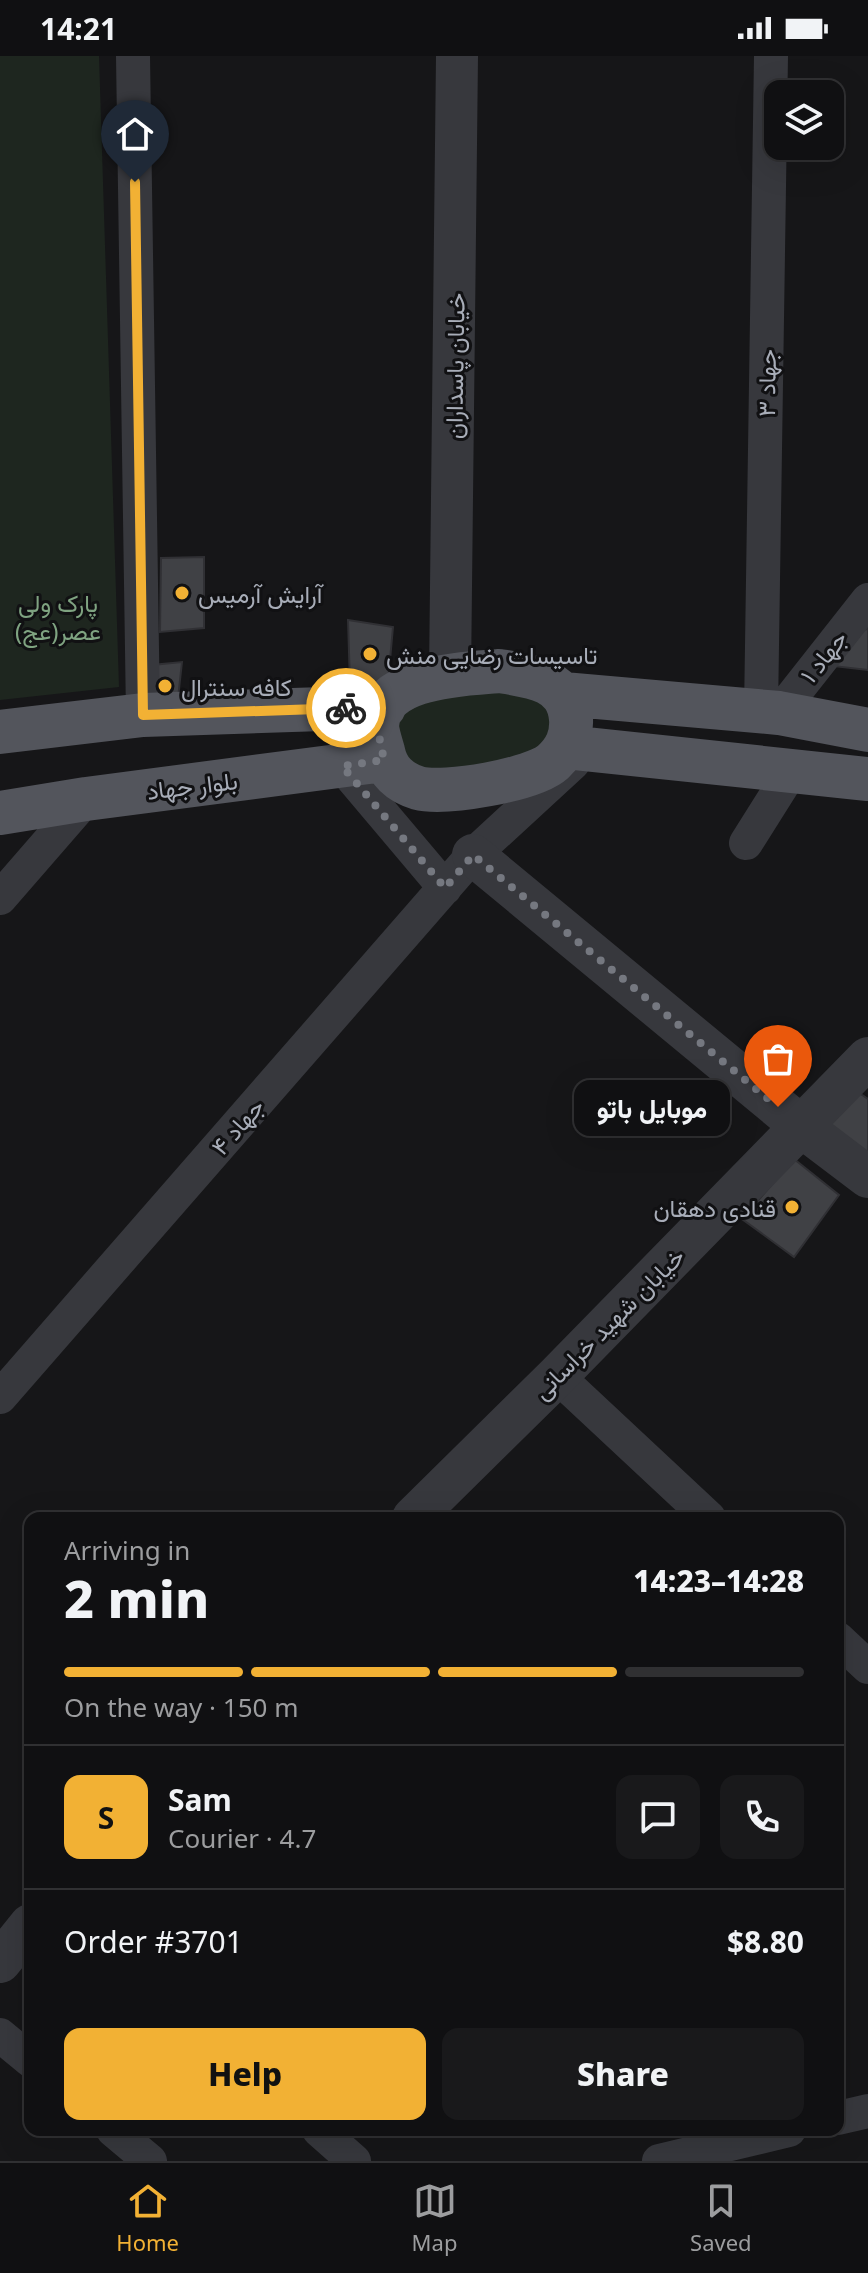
<!DOCTYPE html>
<html lang="en">
<head>
<meta charset="utf-8">
<style>
  body { margin:0; font-family:"Noto Sans",Vazirmatn,sans-serif; background:#19191b; color:#f1f3f6; height:100vh; display:flex; flex-direction:column; font-size:30px; white-space:nowrap }
  * { box-sizing:border-box; margin:0 }
  p { font-size:26px; color:#9c9d9f }
  .icon { flex:none; width:44px; height:44px; fill:none; stroke:currentColor; stroke-width:2; stroke-linecap:round; stroke-linejoin:round }
  .map { position:relative; flex:1; overflow:hidden }
  .side { position:absolute; left:24px; top:1456px; width:820px; height:624px; display:flex; flex-direction:column; background:#101012; border-radius:16px; box-shadow:0 8px 32px #0002,0 0 0 2px #303032 }
  .side>* { flex:none }
  .tools { position:absolute; left:764px; top:24px; display:grid; gap:16px }
  .tools a { display:grid; place-items:center; width:80px; height:80px; border-radius:16px; background:#101012; box-shadow:0 8px 32px #0002,0 0 0 2px #303032; font-size:40px }
  .pin { position:absolute; display:grid; place-items:center; width:68px; height:68px; color:#fff; margin:-82px -34px; border-radius:50% 50% 50% 0; rotate:-45deg; box-shadow:0 0 8px #0007 }
  .pin .icon { rotate:45deg }
  .courier { position:absolute; display:grid; place-items:center; width:80px; height:80px; margin:-40px; border:6px solid #f2b134; border-radius:50%; background:#fff; color:#222; box-shadow:0 2px 10px #0007 }
  .bubble { position:absolute; height:56px; border-radius:16px; background:#101012; box-shadow:0 8px 32px #0002,0 0 0 2px #303032; font-size:26px; font-weight:800; line-height:56px; text-align:center }
  .headline em { font-style:normal; font-weight:800 }
  .headline div { display:flex; flex-direction:column-reverse }
  .headline { display:flex; align-items:center; justify-content:space-between; height:136px; padding:0 40px }
  h1 { font-size:52px; font-weight:800; line-height:60px }
  .bar { display:grid; grid-template-columns:repeat(4,1fr); gap:12px 8px; align-content:center; height:96px; padding:0 40px }
  .bar i { height:10px; border-radius:6px; background:#303032 }
  .bar .on { background:#f2b134 }
  .bar p { grid-column:span 4 }
  .line { display:flex; align-items:center; gap:20px; padding:0 40px; border-top:2px solid #303032 }
  .line div { flex:1 }
  .round { display:grid; place-items:center; flex:none; width:84px; height:84px; border-radius:16px; background:#19191b }
  .button { display:flex; gap:16px; margin-top:auto; padding:16px 40px }
  .button a { flex:1; height:92px; border-radius:16px; background:#f2b134; color:#111; font-size:32px; font-weight:800; line-height:92px; text-align:center }
  .button a+a { background:#19191b; color:#f1f3f6 }
  .status { display:flex; justify-content:space-between; align-items:center; height:56px; padding:0 40px; background:#101012; direction:ltr }
  .status svg { height:22px; fill:currentColor }
  .menu { display:flex; justify-content:space-around; align-items:center; height:112px; border-top:2px solid #303032; background:#101012; font-size:22px; color:#9c9d9f }
  .menu a { display:grid; justify-items:center; gap:4px }
  .menu .on { color:#f2b134 }
  .map>svg:first-child { display:block }
  .green { fill:#1e261f }
  .building { fill:#404145; stroke:#303034; stroke-width:2 }
  .lines { fill:none; stroke-linecap:round; stroke-linejoin:round }
  .minor { stroke:#37383d; stroke-width:34 }
  .tertiary { stroke:#37383d; stroke-width:42 }
  .primary { stroke:#53555c; stroke-width:44 }
  .done { stroke:#757880; stroke-width:8; stroke-dasharray:0 14.4 }
  .route { stroke:#f2b134; stroke-width:10 }
  .poi-dot { fill:#f2b134; stroke:#111113; stroke-width:3 }
  .labels { text-anchor:middle; dominant-baseline:central; stroke-width:6; stroke-linejoin:round; paint-order:stroke }
  .street-label { font-size:24px; fill:#a8adb8; stroke:#111113 }
  .poi-label { font-size:24px; fill:#a8adb8; stroke:#111113; text-anchor:start }
  .park-label { font-size:24px; fill:#7fa381; stroke:#111113 }
</style>
</head>
<body>
<div class="status"><b>14:21</b><svg viewBox="0 0 49 12"><path d="M0 12V9h3v3zM5 12V6h3v6zM10 12V3h3v9zM15 12V0h3v12zM26 1h20v11H26zM47 4h2v5h-2z"/></svg></div>
<div class="map">
<svg width="868" height="2105" viewBox="0 0 868 2105">
  <rect width="100%" height="100%" fill="#161618"/>
  <path class="green" d="M0,0H99L119,631L0,644Z
    M421,629L560,640L547,707L398,718L390,652Z"/>
  <path class="building" d="M204,501V572L160,576L161,502Z
    M348,564L393,571L388,626L350,628Z
    M868,573V614L833,610L852,575Z
    M182,606L177,651H150L152,609Z
    M849,1030L868,1043V1107L822,1072Z
    M794,1103L839,1139L794,1201L742,1163Z"/>
  <g class="lines">
    <path class="minor" d="M133,0L143,659
      M761,655L771,0
      M779,657L868,544
      M342,710L445,832
      M746,787L792,714
      M0,842L86,743
      M557,1320L709,1462
      M0,1341L473,799L573,707
      M838,1583L868,1611
      M0,1979L30,2004
      M838,2062L868,2055
      M113,2074L150,2105
      M319,2074L354,2105
      M659,2105L789,2074"/>
    <path class="tertiary" d="M450,619L457,0
      M473,799L802,1071L868,1121
      M413,1462L557,1320L868,1002
      M0,1906L30,1869"/>
    <path class="primary" d="M499,615C532,620 568,624 571,663C572,681 566,694 553,706C533,724 444,739 418,732C399,726 387,715 383,695C381,688 378,679 377,671C377,620 463,618 499,615Z
      M563,638L779,657L868,674
      M0,676L143,659L384,651
      M566,691L868,723
      M0,757L86,743L384,704"/>
  </g>
  <g class="lines">
    <path class="done" d="M346,652L384,651L377,670L384,704L342,710L445,832L473,799L778,1051"/>
    <path class="route" d="M135,126L143,659L346,652"/>
  </g>
  <g class="poi-dot">
    <circle cx="182" cy="537" r="8"/>
    <circle cx="370" cy="598" r="8"/>
    <circle cx="165" cy="630" r="8"/>
    <circle cx="792" cy="1151" r="8"/>
  </g>
  <g class="labels">
    <g class="street-label">
      <text transform="translate(454 310) rotate(-89)">خیابان پاسداران</text>
      <text transform="translate(766 327) rotate(-89)">جهاد ۳</text>
      <text transform="translate(823 600) rotate(-52)">جهاد ۱</text>
      <text transform="translate(192 729) rotate(-7)">بلوار جهاد</text>
      <text transform="translate(237 1070) rotate(-49)">جهاد ۴</text>
      <text transform="translate(608 1267) rotate(-45)">خیابان شهید خراسانی</text>
    </g>
    <g class="poi-label">
      <text x="198" y="537">آرایش آرمیس</text>
      <text x="386" y="598">تاسیسات رضایی منش</text>
      <text x="181" y="630">کافه سنترال</text>
      <text x="776" y="1151" text-anchor="end">قنادی دهقان</text>
    </g>
    <g class="park-label">
      <text x="58" y="546">پارک ولی<tspan x="58" dy="28">عصر(عج)</tspan></text>
    </g>
  </g>
</svg>
<div class="tools">
<a><svg class="icon" aria-label="layers" viewBox="0 0 24 24"><path d="M12 4l9 5-9 5-9-5zM3 14l9 5 9-5"/></svg></a>
</div>
<div class="pin" style="left:778px;top:1051px;background:#ea580c"><svg class="icon" aria-label="bag" viewBox="0 0 24 24"><path d="M5 8h14l-1 12H6zM9 8a3 3 0 0 1 6 0"/></svg></div>
<div class="pin" style="left:135px;top:126px;background:#1f2937"><svg class="icon" aria-label="home" viewBox="0 0 24 24"><path d="M3 11l9-7 9 7M6 9v11h12V9"/></svg></div>
<div class="courier" style="left:346px;top:652px"><svg class="icon" aria-label="bike" viewBox="0 0 24 24"><circle cx="6" cy="16" r="4"/><circle cx="18" cy="16" r="4"/><path d="M6 16l4-8h5l3 8M10 8l3 8H6M13 5h3"/></svg></div>
<div class="bubble" style="left:574px;top:1024px;width:156px">موبایل باتو</div>
<section class="side">
<div class="headline"><div><h1>2 min</h1><p>Arriving in</p></div><em>14:23–14:28</em></div>
<div class="bar"><i class="on"></i><i class="on"></i><i class="on"></i><i></i><p>On the way · 150 m</p></div>
<div class="line" style="height:144px"><b class="round" style="background:#f2b134;color:#111">S</b><div><b>Sam</b><p>Courier · 4.7</p></div><a class="round"><svg class="icon" aria-label="chat" viewBox="0 0 24 24"><path d="M4 5h16v11H9l-5 4z"/></svg></a><a class="round"><svg class="icon" aria-label="phone" viewBox="0 0 24 24"><path d="M5 4h4l2 5-3 2q2 4 5 5l2-3 5 2v4C11 20 4 13 5 4z"/></svg></a></div>
<div class="line" style="height:104px"><div>Order #3701</div><b>$8.80</b></div>
<div class="button"><a>Help</a><a>Share</a></div>
</section>
</div>
<nav class="menu">
<a class="on"><svg class="icon" aria-label="home" viewBox="0 0 24 24"><path d="M3 11l9-7 9 7M6 9v11h12V9"/></svg>Home</a>
<a><svg class="icon" aria-label="map" viewBox="0 0 24 24"><path d="M3 6l6-2 6 2 6-2v14l-6 2-6-2-6 2zM9 4v14M15 6v14"/></svg>Map</a>
<a><svg class="icon" aria-label="saved" viewBox="0 0 24 24"><path d="M7 4h10v16l-5-4-5 4z"/></svg>Saved</a>
</nav>
</body>
</html>
